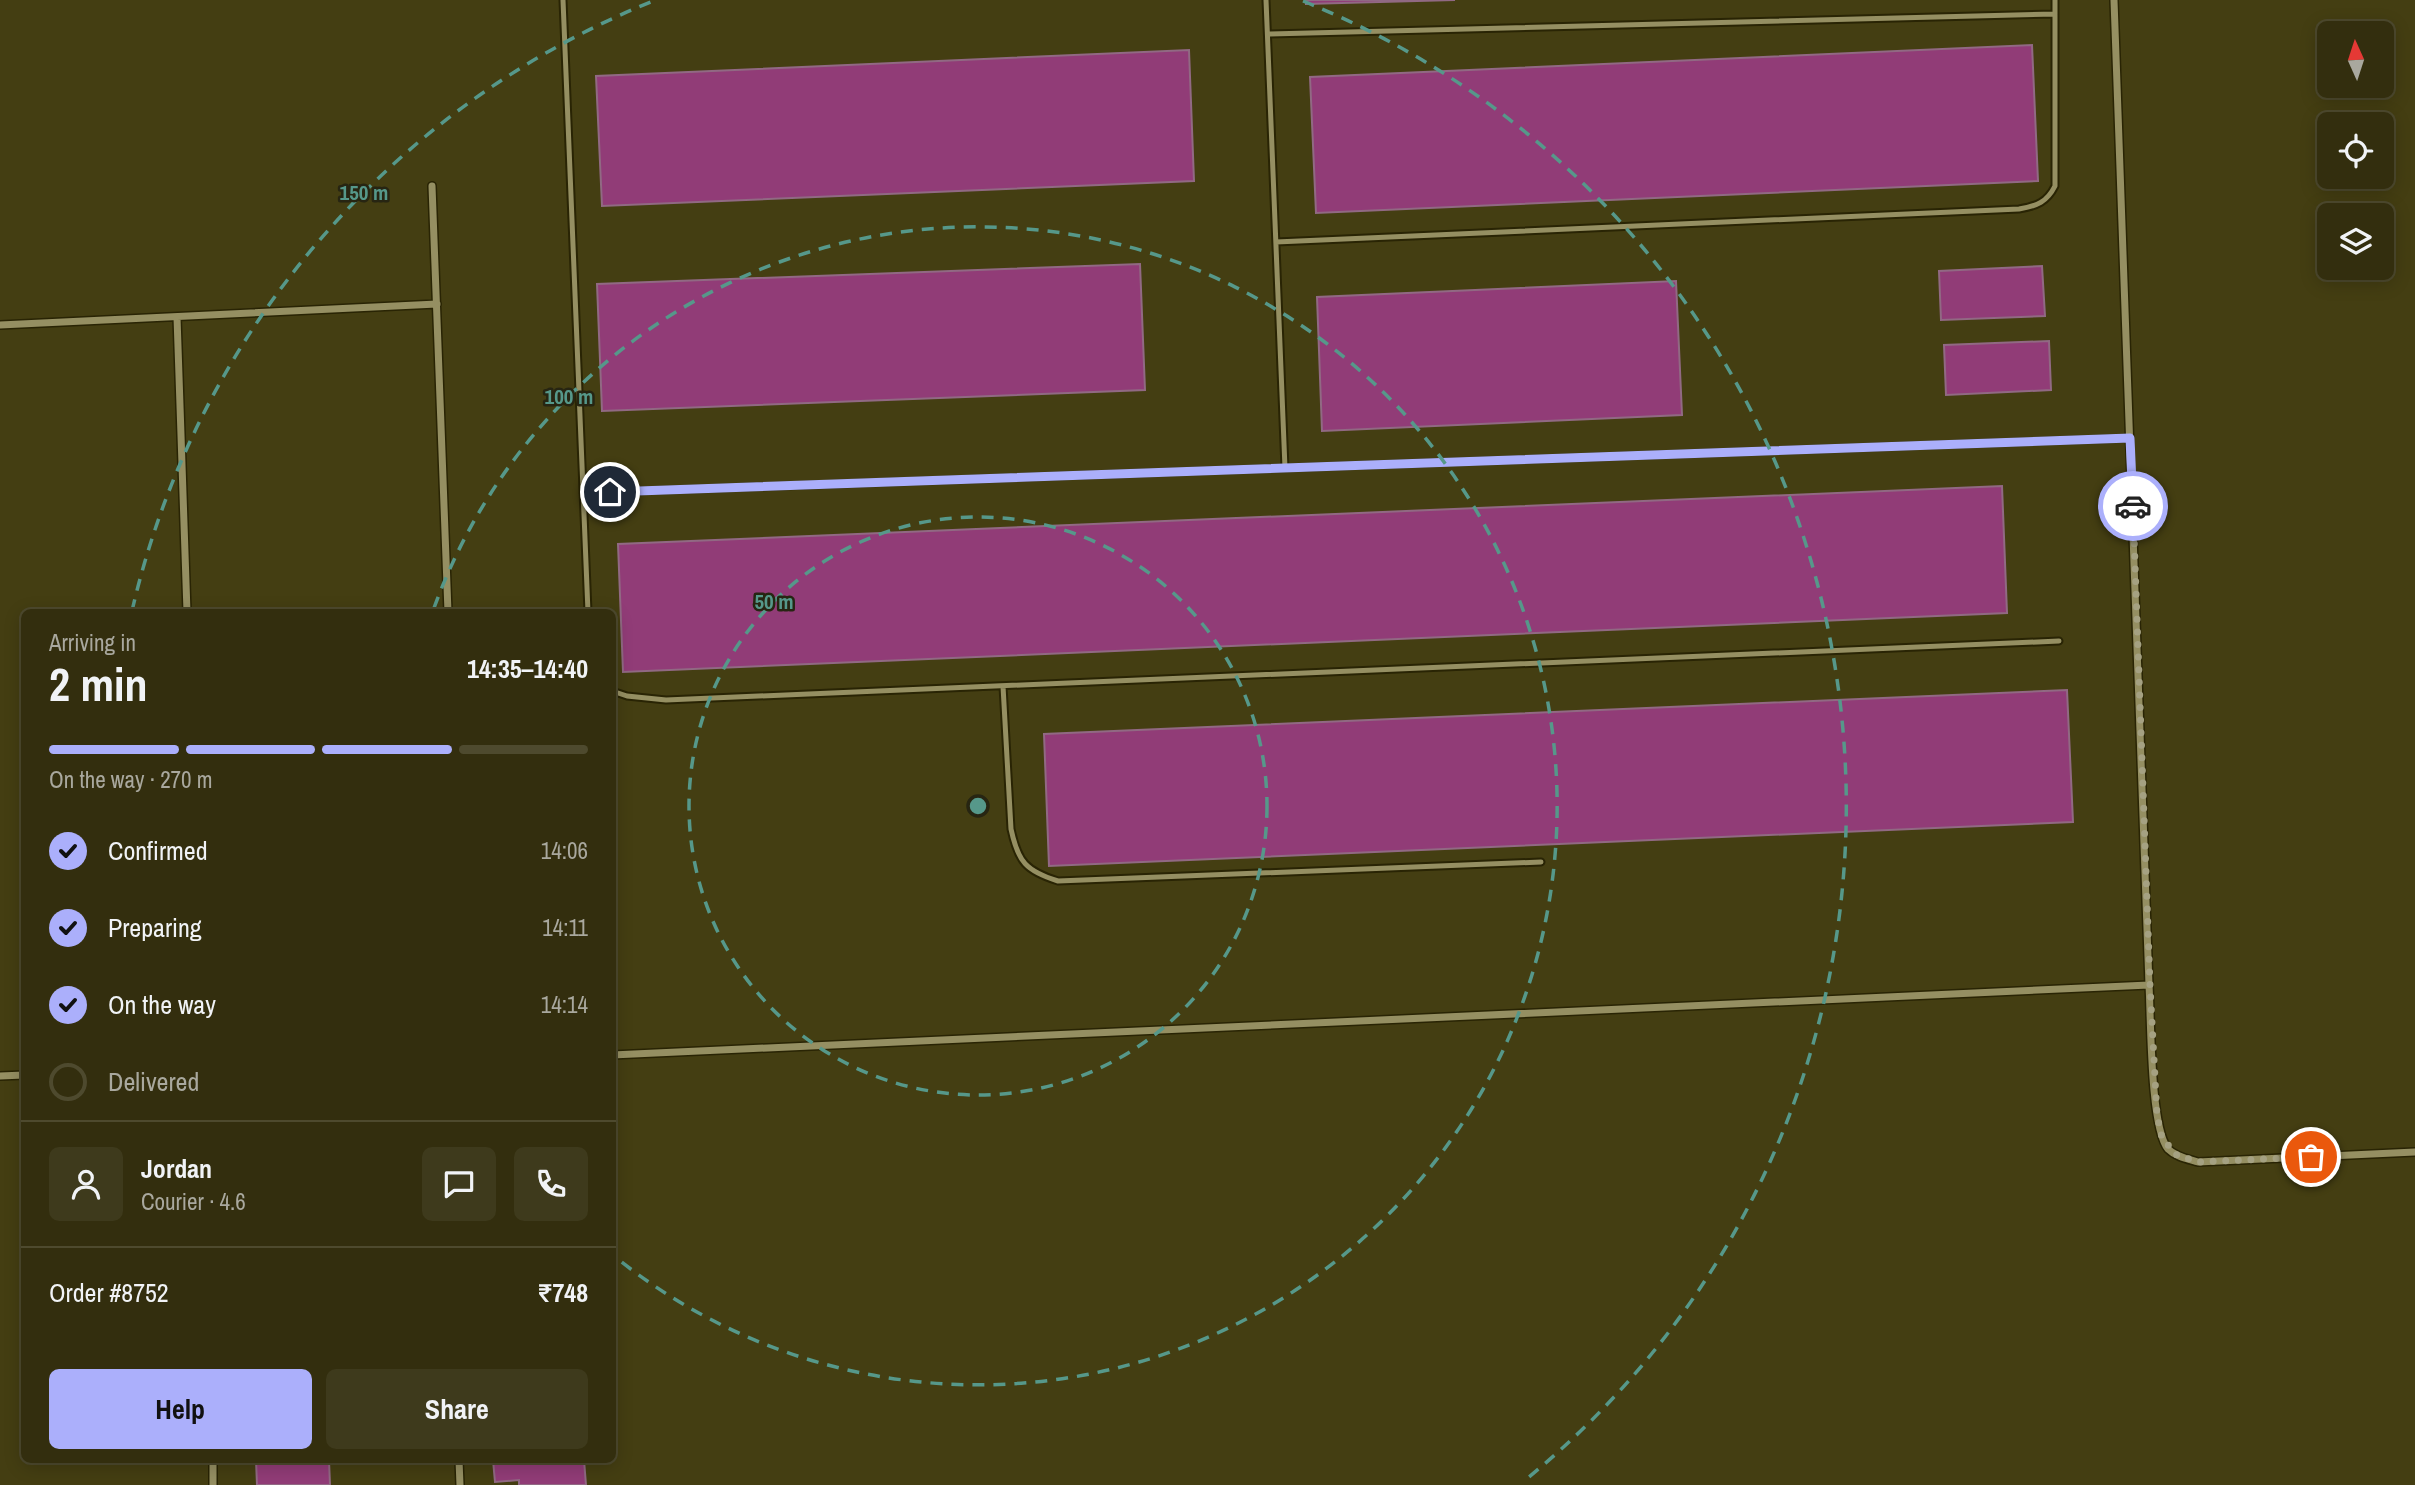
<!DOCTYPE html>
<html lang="en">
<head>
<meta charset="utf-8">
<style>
  body { margin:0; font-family:"Archivo Narrow",sans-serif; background:#3e3a1c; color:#f1f3f6; height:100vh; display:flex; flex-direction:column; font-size:26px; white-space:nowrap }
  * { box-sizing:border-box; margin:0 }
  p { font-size:23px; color:#a9a89e }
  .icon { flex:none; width:38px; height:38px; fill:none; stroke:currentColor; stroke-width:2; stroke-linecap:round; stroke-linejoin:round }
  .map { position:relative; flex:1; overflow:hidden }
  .side { position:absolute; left:21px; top:609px; width:595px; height:854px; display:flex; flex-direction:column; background:#332e0e; border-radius:10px; box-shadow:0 4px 18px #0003,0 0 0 2px #4e4a2e }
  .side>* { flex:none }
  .needle { width:46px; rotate:357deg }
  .controls { position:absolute; left:2317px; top:21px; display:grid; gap:14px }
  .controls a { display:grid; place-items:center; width:77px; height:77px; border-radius:10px; background:#332e0e; box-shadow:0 4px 18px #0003,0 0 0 2px #4e4a2e; font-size:35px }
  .pin { position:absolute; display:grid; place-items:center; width:60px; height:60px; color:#fff; margin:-30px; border:4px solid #fff; border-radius:50%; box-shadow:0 2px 7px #0007 }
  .courier { position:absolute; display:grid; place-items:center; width:70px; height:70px; margin:-35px; border:5px solid #abaffb; border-radius:50%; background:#fff; color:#222; box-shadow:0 2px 9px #0007 }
  .head em { font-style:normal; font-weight:700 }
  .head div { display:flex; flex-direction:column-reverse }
  .head { display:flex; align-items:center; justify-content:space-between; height:119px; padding:0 28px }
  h1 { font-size:46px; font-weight:700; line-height:52px }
  .bar { display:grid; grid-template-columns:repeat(4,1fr); gap:10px 7px; align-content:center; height:84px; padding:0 28px }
  .bar i { height:9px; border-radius:5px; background:#4e4a2e }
  .bar .on { background:#abaffb }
  .bar p { grid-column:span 4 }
  .line { display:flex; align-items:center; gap:18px; padding:0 28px; border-top:2px solid #4e4a2e }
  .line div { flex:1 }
  .round { display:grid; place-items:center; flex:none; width:74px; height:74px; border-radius:10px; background:#3e3a1c }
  ol { padding:0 28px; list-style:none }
  li { display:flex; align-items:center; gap:21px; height:77px }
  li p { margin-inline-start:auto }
  li .icon { padding:7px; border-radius:50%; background:#abaffb; color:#111; stroke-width:4 }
  li:last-child { color:#a9a89e }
  li i { width:38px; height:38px; border:4px solid #4e4a2e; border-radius:50% }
  .action { display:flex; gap:14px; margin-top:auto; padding:14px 28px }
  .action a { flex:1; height:80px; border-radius:10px; background:#abaffb; color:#111; font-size:28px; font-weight:700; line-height:80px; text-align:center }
  .action a+a { background:#3e3a1c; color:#f1f3f6 }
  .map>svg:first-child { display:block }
  .building { fill:#913c77; stroke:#916983; stroke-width:2 }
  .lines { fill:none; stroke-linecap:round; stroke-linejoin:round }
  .lane-casing { stroke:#292404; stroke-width:9 }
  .street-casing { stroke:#292404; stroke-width:10 }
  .lane { stroke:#958f62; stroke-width:5 }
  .street { stroke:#958f62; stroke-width:7 }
  .done { stroke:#a5a182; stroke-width:7; stroke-dasharray:0 12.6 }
  .route { stroke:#abaffb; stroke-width:9 }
  .ring { fill:none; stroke:#56988a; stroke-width:3.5; stroke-dasharray:12 9 }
  .centre { fill:#56988a; stroke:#272512; stroke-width:3.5 }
  .ring-label { font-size:21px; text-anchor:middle; font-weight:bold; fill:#56988a; stroke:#272512; stroke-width:5; stroke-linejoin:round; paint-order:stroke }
</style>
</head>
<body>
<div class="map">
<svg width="2415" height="1485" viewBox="0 0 2415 1485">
  <rect width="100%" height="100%" fill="#443e12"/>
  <path class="building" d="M1306,0H1455L1306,4Z
    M2032,45L2038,181L1316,213L1310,77Z
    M1189,50L1194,181L602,206L596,76Z
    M1140,264L1145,390L602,411L597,284Z
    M2042,266L2045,316L1941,320L1939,271Z
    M1676,281L1682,415L1322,431L1317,297Z
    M2049,341L2051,390L1946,395L1944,345Z
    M2002,486L2007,613L623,672L618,544Z
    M2067,690L2073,822L1049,866L1044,734Z
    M256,1460H329L330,1485H257Z
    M493,1460H584L586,1485H519V1480L495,1482Z"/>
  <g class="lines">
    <defs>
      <path id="lane" d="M563,0L588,612
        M1266,0L1285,468
        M1268,34L2055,14
        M1276,242L2019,209C2037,206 2047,202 2055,186V0
        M583,493L2130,438
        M1003,686L1011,829C1018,862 1026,871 1058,881L1541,862
        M612,691L627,696L666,700L2059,641"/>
      <path id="street" d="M2114,0L2149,985C2151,1018 2150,1127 2168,1149C2176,1157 2188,1159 2198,1162L2415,1152
        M432,186L448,612
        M177,317L187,612
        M0,325L437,304
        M612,1055L2149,985
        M0,1076L24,1075
        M213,1460V1485
        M459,1460L460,1485"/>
    </defs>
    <use href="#lane" class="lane-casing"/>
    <use href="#street" class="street-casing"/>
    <use href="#lane" class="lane"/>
    <use href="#street" class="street"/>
  </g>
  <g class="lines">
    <path class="done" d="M2133,506L2150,985L2157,1115L2162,1138L2177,1155L2198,1162L2311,1157"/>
    <path class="route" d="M610,492L2130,438L2133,506"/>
  </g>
  <g class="ring">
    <circle cx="978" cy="806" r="289"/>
    <path d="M434 608A579 579 0 1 1 614 1256"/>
    <path d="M132 611A868 868 0 0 1 653 1M1303 1A868 868 0 0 1 1524 1481"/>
  </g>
  <circle cx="978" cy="806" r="10" class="centre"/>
  <g class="ring-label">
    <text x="364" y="200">150 m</text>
    <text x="569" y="404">100 m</text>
    <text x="774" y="609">50 m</text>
  </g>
</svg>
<div class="controls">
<a><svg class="needle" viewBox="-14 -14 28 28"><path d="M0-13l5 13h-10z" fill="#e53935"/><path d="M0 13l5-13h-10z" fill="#a9a89e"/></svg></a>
<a><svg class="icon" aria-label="locate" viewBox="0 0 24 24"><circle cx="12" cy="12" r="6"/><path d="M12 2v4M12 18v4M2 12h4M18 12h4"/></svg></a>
<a><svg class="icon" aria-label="layers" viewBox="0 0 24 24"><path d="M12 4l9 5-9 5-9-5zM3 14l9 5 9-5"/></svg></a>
</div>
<div class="pin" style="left:2311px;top:1157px;background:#ea580c"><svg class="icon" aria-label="bag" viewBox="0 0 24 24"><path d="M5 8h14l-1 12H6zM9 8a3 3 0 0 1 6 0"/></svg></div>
<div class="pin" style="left:610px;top:492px;background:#1f2937"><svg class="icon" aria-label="home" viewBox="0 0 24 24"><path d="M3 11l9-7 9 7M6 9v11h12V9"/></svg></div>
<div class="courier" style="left:2133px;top:506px"><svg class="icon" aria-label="car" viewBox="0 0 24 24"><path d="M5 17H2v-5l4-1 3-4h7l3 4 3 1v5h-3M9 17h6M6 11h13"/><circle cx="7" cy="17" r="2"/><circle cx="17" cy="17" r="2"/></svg></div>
<section class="side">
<div class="head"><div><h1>2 min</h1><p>Arriving in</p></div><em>14:35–14:40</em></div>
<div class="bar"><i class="on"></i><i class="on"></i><i class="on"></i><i></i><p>On the way · 270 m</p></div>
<ol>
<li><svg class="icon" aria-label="check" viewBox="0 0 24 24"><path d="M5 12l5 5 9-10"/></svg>Confirmed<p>14:06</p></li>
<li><svg class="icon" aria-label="check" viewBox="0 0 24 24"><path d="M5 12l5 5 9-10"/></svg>Preparing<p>14:11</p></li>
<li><svg class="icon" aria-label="check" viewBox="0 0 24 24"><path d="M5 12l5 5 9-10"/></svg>On the way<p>14:14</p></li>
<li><i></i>Delivered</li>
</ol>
<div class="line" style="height:126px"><a class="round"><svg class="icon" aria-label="person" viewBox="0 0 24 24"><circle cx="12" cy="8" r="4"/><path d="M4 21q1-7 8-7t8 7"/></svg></a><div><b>Jordan</b><p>Courier · 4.6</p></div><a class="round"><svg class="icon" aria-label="chat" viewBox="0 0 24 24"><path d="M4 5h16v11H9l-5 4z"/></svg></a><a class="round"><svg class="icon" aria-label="phone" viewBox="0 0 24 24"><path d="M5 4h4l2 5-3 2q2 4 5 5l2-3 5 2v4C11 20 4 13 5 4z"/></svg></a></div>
<div class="line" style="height:91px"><div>Order #8752</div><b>₹748</b></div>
<div class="action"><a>Help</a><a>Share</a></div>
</section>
</div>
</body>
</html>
